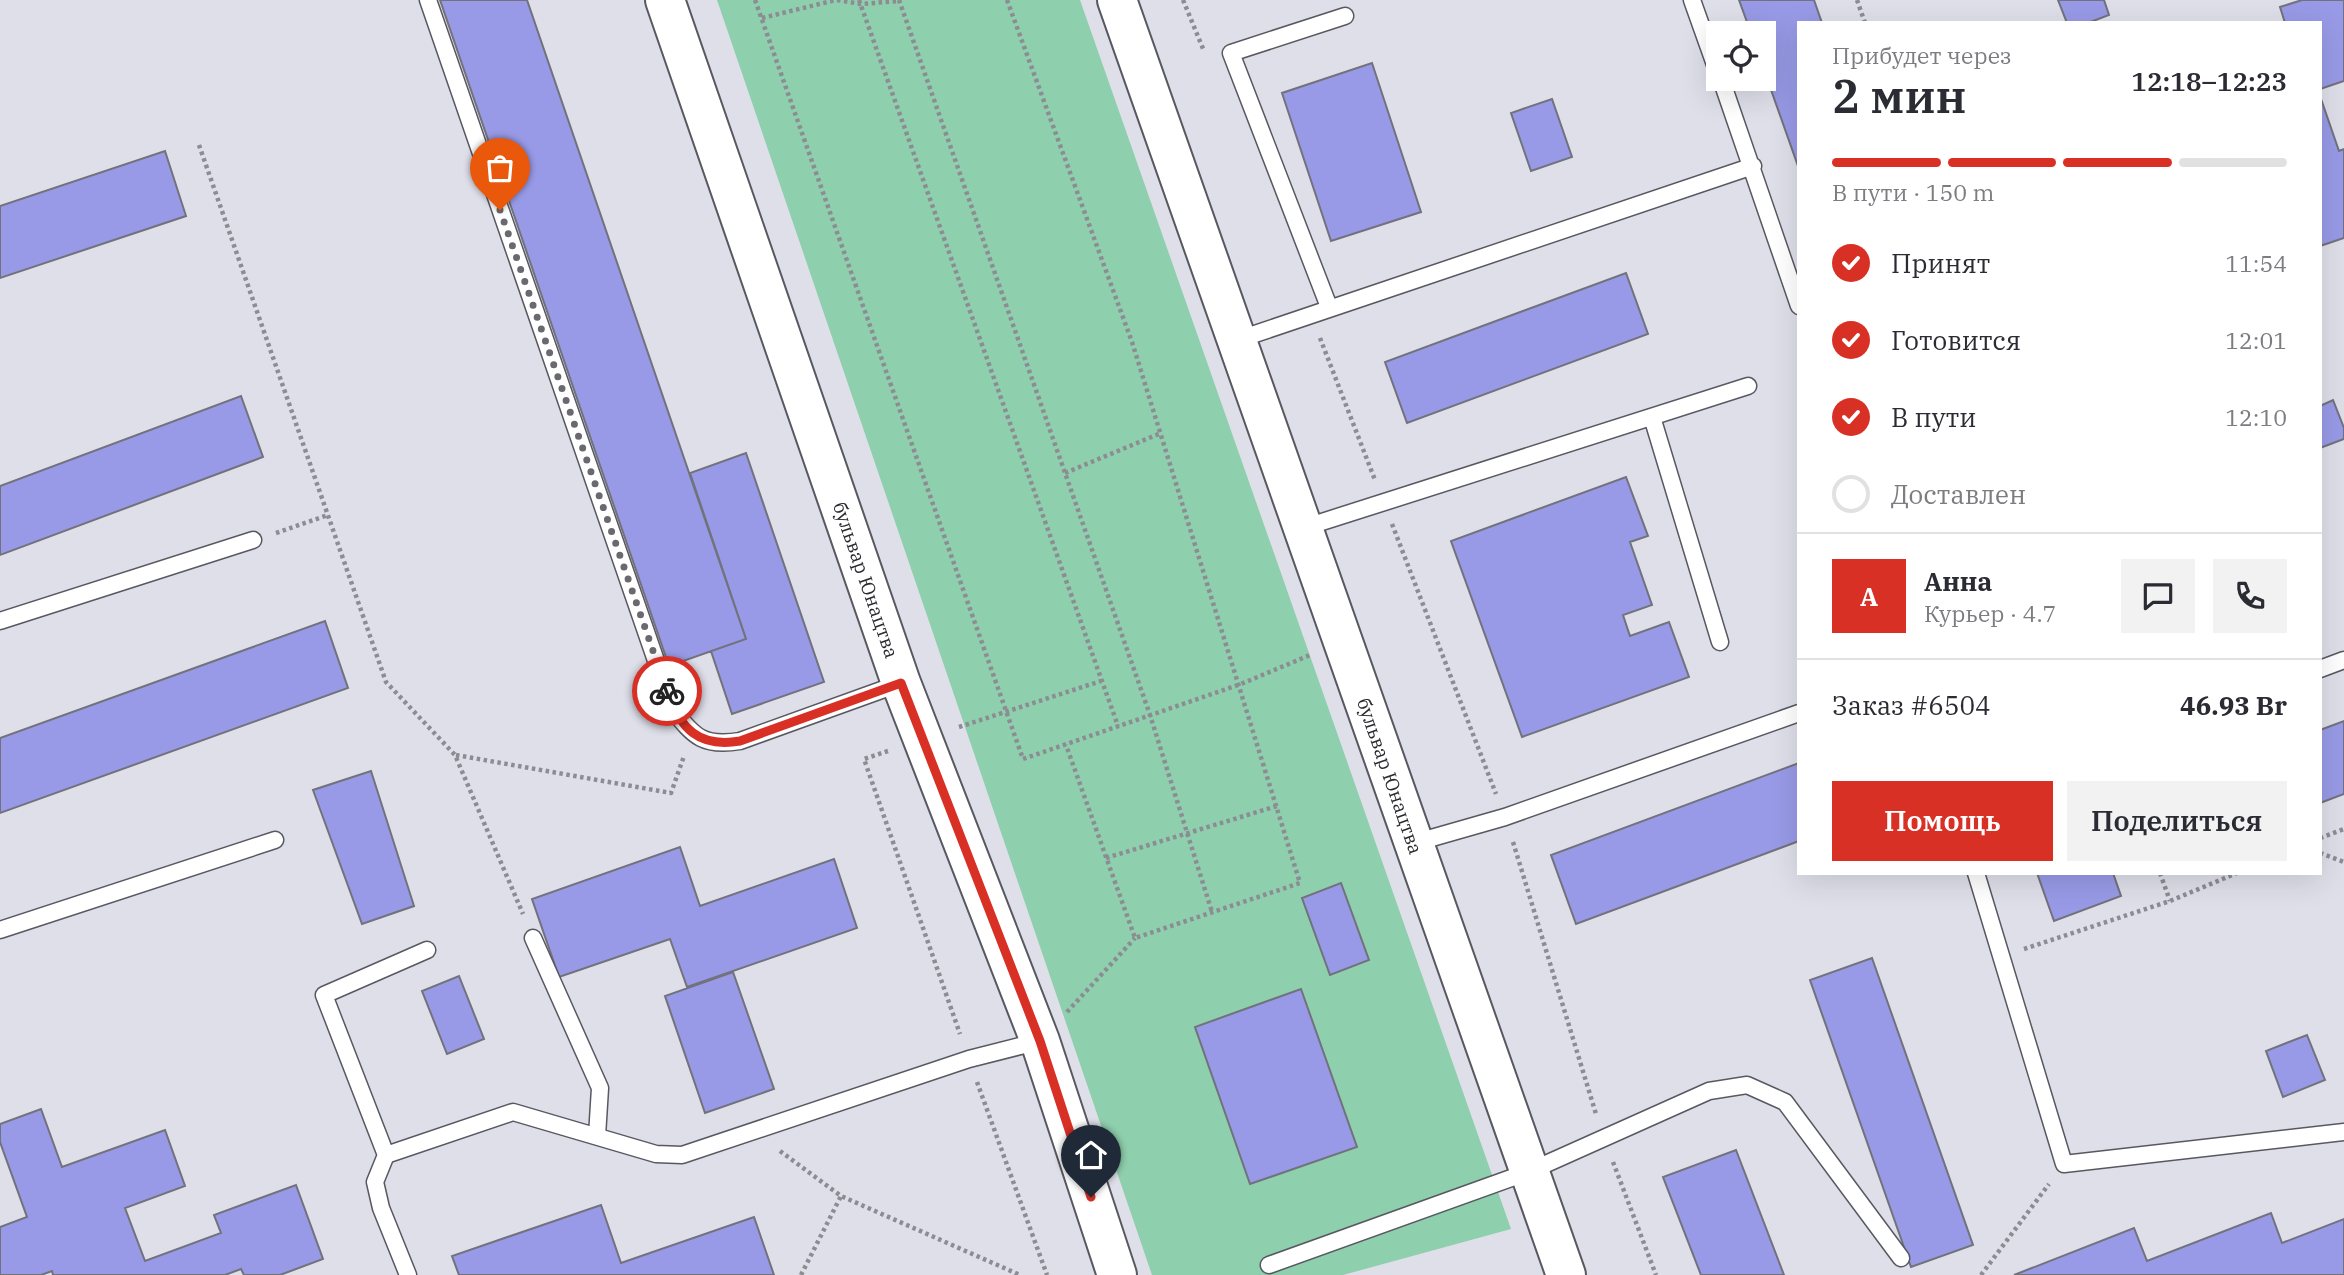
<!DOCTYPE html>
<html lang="ru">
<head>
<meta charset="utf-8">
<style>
  body { margin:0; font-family:"IBM Plex Serif",serif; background:#f2f2f3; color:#2b2b33; height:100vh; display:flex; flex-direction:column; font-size:26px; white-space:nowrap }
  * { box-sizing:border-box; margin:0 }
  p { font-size:23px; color:#7c7c81 }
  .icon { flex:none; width:38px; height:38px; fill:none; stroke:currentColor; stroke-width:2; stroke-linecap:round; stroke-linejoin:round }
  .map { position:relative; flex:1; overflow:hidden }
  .details { position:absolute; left:1797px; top:21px; width:525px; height:854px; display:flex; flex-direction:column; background:#fff; border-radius:0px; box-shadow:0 7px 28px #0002 }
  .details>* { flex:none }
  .controls { position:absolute; left:1706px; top:21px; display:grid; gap:14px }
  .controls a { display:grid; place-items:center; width:70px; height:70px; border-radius:0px; background:#fff; box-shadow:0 7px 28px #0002; font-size:35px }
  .pin { position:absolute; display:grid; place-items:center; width:60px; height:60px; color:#fff; margin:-72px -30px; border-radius:50% 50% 50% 0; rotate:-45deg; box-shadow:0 0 7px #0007 }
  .pin .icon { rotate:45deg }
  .courier { position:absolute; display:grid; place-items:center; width:70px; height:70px; margin:-35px; border:5px solid #d93025; border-radius:50%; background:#fff; color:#222; box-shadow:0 2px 9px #0007 }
  .head em { font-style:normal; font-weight:600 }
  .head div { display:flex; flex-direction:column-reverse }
  .head { display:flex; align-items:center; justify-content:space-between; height:119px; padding:0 35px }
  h1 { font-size:46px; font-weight:600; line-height:52px }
  .bar { display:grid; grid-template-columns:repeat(4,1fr); gap:10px 7px; align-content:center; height:84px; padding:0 35px }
  .bar i { height:9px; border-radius:5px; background:#e1e1e2 }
  .bar .active { background:#d93025 }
  .bar p { grid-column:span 4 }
  .line { display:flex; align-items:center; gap:18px; padding:0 35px; border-top:2px solid #e1e1e2 }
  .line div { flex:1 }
  .round { display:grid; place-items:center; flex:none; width:74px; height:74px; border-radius:0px; background:#f2f2f3 }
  ol { padding:0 35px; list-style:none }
  li { display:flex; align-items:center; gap:21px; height:77px }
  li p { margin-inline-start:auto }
  li .icon { padding:7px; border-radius:50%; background:#d93025; color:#fff; stroke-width:4 }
  li:last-child { color:#7c7c81 }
  li i { width:38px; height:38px; border:4px solid #e1e1e2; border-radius:50% }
  .primary-button { display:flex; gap:14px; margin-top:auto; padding:14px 35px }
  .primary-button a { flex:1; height:80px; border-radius:0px; background:#d93025; color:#fff; font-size:28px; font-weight:600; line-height:80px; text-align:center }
  .primary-button a+a { background:#f2f2f3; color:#2b2b33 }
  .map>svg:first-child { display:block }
  .green { fill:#8ecfad }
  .building { fill:#989ae7; stroke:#71727b; stroke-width:2 }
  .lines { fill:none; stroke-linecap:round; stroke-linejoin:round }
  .service-casing { stroke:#575860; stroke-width:19 }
  .tertiary-casing { stroke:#575860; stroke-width:42 }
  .path { stroke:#8c8c93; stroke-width:4.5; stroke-dasharray:3.5 3.5; stroke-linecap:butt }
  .service { stroke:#fff; stroke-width:16 }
  .tertiary { stroke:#fff; stroke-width:38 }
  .done { stroke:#69696f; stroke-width:7; stroke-dasharray:0 12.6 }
  .route { stroke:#d93025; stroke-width:9 }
  .labels { text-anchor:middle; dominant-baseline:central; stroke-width:7; stroke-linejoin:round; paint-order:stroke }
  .street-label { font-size:19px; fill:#2a2a2e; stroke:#fff }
</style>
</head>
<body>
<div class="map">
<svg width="2344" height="1275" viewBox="0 0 2344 1275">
  <rect width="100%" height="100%" fill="#dedfe9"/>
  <path class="green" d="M717,0H1080L1511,1229L1343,1275H1152Z"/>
  <path class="building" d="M440,0H527L746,639L669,666Z
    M1739,0H1814L1822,23H1799V169L1764,70V33H1751Z
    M2058,0H2104L2109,15L2088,23H2067Z
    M2302,0H2344V81L2320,89V23H2285L2280,7Z
    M1372,63L1421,212L1331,241L1282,93Z
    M2320,96L2339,151L2344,149V238L2320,246Z
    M1552,99L1572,157L1531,171L1511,113Z
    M165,151L186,216L0,278V206Z
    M1626,273L1648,334L1407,423L1385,362Z
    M241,396L263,457L0,555V486Z
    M2333,400L2344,428V439L2320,448V406Z
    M746,453L824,682L732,714L711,651L746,639L690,473Z
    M1626,477L1648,536L1630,542L1652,605L1623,615L1630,636L1669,622L1689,677L1522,737L1451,541Z
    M325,621L348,688L0,813V738Z
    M2344,721V794L2320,803V730Z
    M1799,763V841L1576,924L1551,855Z
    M371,771L414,906L362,924L313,790Z
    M680,847L700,906L834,859L857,928L687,987L670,939L559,977L532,899Z
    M2037,873H2113L2121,896L2054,921Z
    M1341,883L1369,960L1330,975L1302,898Z
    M1872,958L1973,1245L1911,1267L1810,980Z
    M733,972L774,1089L705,1113L665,996Z
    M459,976L484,1039L447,1054L422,991Z
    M1301,989L1357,1147L1250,1184L1195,1027Z
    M2307,1035L2325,1080L2283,1097L2266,1051Z
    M41,1109L62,1167L165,1130L185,1186L125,1208L145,1261L221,1233L214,1215L296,1185L323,1259L280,1275H244L241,1269L225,1275H53L52,1271L41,1275H0V1227L27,1217L0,1142V1124Z
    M1736,1150L1784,1275H1701L1663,1177Z
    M601,1205L621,1263L754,1217L774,1275H459L452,1256Z
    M2271,1213L2282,1243L2344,1219V1275H2014L2134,1228L2147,1261Z"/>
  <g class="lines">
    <defs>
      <path id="service" d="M428,0L673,710C694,737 704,747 740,741L901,683
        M1692,0L1718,73
        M1721,79L1799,306
        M1329,307L1231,53L1345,16
        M1237,340L1753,166
        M1652,417L1720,642
        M1303,528L1748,386
        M0,621L253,540
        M2320,669L2344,660
        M1414,843L1505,817L1799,713
        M1976,873L2064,1164L2344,1132
        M0,930L275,840
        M533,938L600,1088L597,1136
        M386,1155L324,995L427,950
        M1269,1265L1528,1172L1709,1091L1747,1085L1785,1102L1901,1258
        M408,1275L381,1208L375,1182L386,1155L513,1112L656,1154L682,1155L969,1059L1040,1041"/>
      <path id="tertiary" d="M665,0L901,683L1040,1041L1117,1275
        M1117,0L1566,1275"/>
    </defs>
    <use href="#service" class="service-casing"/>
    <use href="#tertiary" class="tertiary-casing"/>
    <path class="path" d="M755,0L1023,759L1241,684L1310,655
      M837,0L861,4L899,1
      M859,0L1118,726
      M899,0L1150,715L1212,912
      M1007,0L1132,342L1300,883L1135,938L1066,745
      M1183,0L1204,51
      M1857,0L1865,23
      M762,18L836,0
      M199,145L386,682L455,755L523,914
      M1320,338L1375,480
      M1065,473L1161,433
      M1392,524L1496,794
      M276,533L328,515
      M959,727L1101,681
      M888,751L864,759L960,1034
      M456,755L671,793L684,756
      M2320,838L2344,829
      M1513,842L1596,1114
      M2320,853L2344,862
      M1106,858L1277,806
      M2160,873L2170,901
      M2024,949L2170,901L2237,873
      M1067,1012L1135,938
      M977,1082L1047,1275
      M780,1151L841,1196L1020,1275
      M1613,1162L1656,1275
      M801,1275L841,1196
      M1981,1275L2049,1184"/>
    <use href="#service" class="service"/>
    <use href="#tertiary" class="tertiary"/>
  </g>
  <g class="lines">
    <path class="done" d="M500,210L667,691"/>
    <path class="route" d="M667,691C680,729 699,748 740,741L901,683L1040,1041L1091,1197"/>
  </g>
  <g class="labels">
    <g class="street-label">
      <text transform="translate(866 580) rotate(71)">бульвар Юнацтва</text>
      <text transform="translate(1390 776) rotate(71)">бульвар Юнацтва</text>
    </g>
  </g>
</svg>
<div class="controls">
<a><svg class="icon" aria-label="locate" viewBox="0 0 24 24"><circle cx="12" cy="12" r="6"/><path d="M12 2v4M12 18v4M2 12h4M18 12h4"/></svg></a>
</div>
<div class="pin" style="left:500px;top:210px;background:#ea580c"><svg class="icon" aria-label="bag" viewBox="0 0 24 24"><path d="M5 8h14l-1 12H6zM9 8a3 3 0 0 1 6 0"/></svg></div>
<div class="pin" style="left:1091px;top:1197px;background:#1f2937"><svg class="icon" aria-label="home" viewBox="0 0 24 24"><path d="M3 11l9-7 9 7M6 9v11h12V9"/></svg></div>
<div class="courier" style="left:667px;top:691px"><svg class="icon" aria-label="bike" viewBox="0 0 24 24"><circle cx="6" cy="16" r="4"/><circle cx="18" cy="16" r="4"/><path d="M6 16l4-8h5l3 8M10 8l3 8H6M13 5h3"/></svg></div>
<section class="details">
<div class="head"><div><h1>2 мин</h1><p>Прибудет через</p></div><em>12:18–12:23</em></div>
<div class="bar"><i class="active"></i><i class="active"></i><i class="active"></i><i></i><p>В пути · 150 m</p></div>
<ol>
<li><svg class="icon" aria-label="check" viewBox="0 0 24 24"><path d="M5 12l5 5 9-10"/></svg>Принят<p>11:54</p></li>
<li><svg class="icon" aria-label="check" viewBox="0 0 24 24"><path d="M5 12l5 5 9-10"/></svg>Готовится<p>12:01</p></li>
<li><svg class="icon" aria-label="check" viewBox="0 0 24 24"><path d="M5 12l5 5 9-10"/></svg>В пути<p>12:10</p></li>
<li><i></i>Доставлен</li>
</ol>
<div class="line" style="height:126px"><b class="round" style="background:#d93025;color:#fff">А</b><div><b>Анна</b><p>Курьер · 4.7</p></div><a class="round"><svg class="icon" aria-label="chat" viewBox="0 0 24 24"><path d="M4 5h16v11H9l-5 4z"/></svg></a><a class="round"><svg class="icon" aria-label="phone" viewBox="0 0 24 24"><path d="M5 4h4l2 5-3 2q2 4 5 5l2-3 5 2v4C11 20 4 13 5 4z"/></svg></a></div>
<div class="line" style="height:91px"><div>Заказ #6504</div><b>46.93 Br</b></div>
<div class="primary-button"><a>Помощь</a><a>Поделиться</a></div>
</section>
</div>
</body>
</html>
